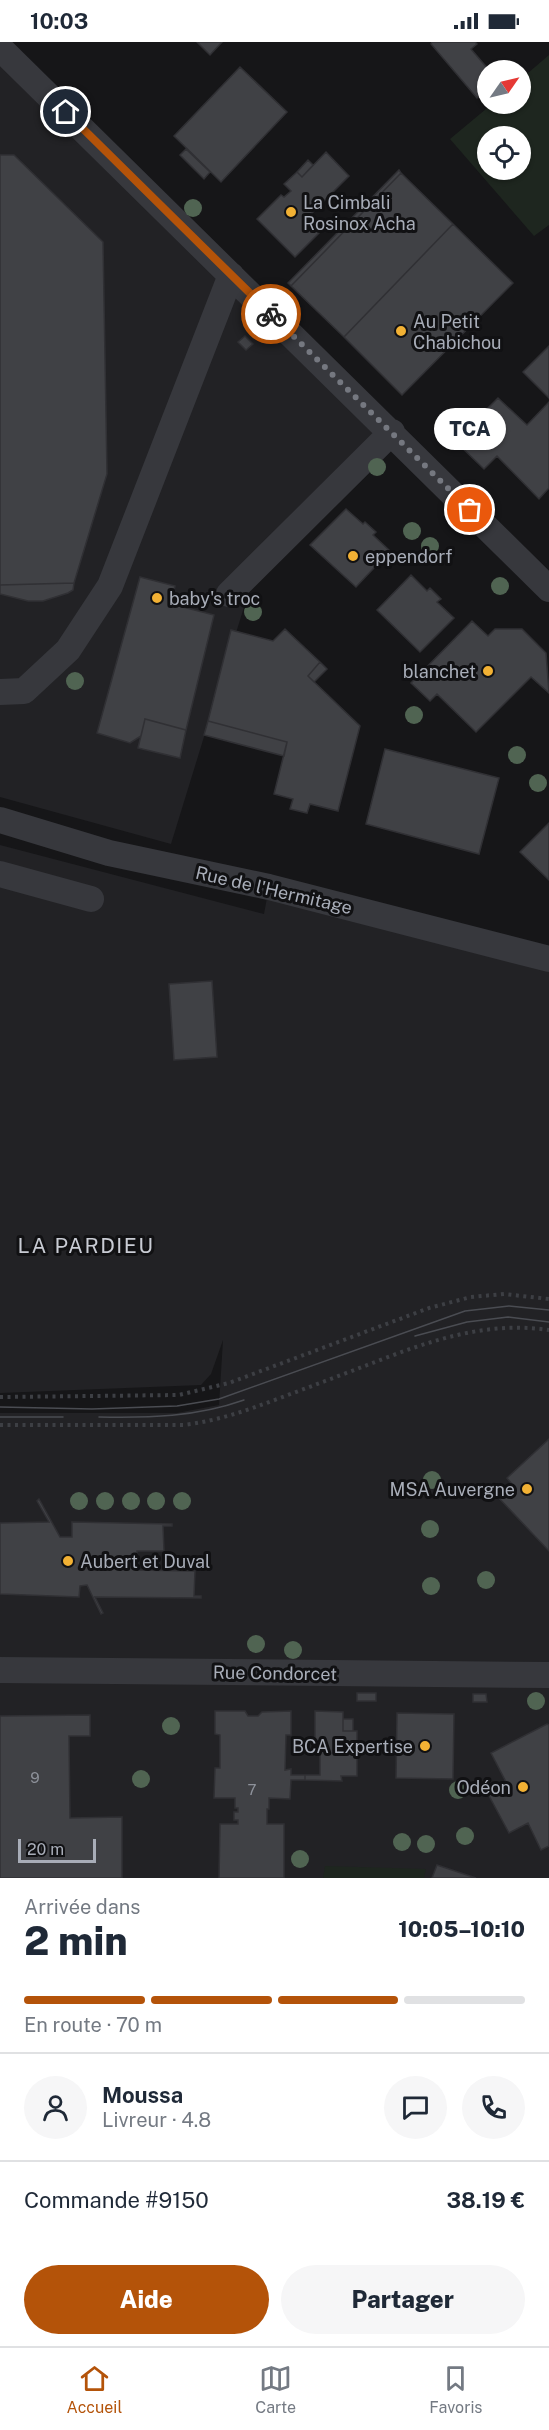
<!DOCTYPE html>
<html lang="fr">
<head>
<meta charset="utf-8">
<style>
  body { margin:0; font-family:"Public Sans",sans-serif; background:#f6f6f7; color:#1f2937; height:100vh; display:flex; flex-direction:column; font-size:22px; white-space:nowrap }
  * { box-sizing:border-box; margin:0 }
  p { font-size:20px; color:#747a83 }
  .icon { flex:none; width:33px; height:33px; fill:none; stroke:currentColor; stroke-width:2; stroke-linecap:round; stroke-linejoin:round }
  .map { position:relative; height:1836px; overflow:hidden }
  .drawer { display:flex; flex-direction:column; background:#fff; flex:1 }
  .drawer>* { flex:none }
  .needle { width:39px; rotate:56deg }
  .buttons { position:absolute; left:477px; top:18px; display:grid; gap:12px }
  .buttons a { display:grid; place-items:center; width:54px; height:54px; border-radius:50%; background:#fff; box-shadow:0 2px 4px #0004; font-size:30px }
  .scale { position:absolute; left:18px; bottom:15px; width:78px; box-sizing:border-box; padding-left:6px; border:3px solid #a8adb8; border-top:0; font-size:16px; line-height:21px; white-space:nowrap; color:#a8adb8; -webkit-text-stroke:4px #111113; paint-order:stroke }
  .pin { position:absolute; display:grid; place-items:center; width:51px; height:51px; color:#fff; margin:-26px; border:3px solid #fff; border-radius:50%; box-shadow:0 2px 6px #0007 }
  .courier { position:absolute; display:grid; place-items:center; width:60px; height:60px; margin:-30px; border:4px solid #b45309; border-radius:50%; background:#fff; color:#222; box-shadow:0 2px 8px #0007 }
  .bubble { position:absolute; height:42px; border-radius:21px; background:#fff; box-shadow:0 2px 4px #0004; font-size:20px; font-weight:800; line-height:42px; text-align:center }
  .overview em { font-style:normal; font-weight:800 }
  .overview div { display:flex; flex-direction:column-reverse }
  .overview { display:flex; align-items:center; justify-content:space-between; height:102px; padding:0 24px }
  h1 { font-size:39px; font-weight:800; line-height:45px }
  .bar { display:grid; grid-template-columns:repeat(4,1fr); gap:9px 6px; align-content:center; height:72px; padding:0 24px }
  .bar i { height:8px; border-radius:4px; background:#e0e1e3 }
  .bar .selected { background:#b45309 }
  .bar p { grid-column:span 4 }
  .line { display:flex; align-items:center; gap:15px; padding:0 24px; border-top:2px solid #e0e1e3 }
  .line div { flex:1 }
  .round { display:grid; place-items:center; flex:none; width:63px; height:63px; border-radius:32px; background:#f6f6f7 }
  .cta { display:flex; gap:12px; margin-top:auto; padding:12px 24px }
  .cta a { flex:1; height:69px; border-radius:36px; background:#b45309; color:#fff; font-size:24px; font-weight:800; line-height:69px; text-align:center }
  .cta a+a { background:#f6f6f7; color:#1f2937 }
  .status { display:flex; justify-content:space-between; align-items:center; height:42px; padding:0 30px; background:#fff; direction:ltr }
  .status svg { height:16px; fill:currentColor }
  .tabs { display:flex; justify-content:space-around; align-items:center; height:84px; border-top:2px solid #e0e1e3; background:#fff; font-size:16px; color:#747a83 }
  .tabs a { display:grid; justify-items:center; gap:3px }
  .tabs .selected { color:#b45309 }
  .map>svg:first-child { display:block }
  .built { fill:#222225 }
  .green { fill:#1e261f; fill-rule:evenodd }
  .building { fill:#404145; stroke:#303034; stroke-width:1.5 }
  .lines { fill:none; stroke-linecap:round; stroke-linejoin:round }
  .path { stroke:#3d3f44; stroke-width:4; stroke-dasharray:3 4.5; stroke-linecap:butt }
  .minor { stroke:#37383d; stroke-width:26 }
  .tram { stroke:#4a4c52; stroke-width:1.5 }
  .tree { fill:#506452 }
  .done { stroke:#757880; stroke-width:6; stroke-dasharray:0 10.8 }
  .route { stroke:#b45309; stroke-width:8 }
  .poi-dot { fill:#f2b134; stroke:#111113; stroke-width:2 }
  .labels { text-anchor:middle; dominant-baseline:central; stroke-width:6; stroke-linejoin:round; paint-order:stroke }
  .number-label { font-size:15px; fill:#8e929b }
  .poi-label { font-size:18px; fill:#a8adb8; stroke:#111113; text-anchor:start }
  .street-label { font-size:18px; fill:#a8adb8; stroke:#111113 }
  .quarter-label { font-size:21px; letter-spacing:1.5px; fill:#c9ccd4; stroke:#111113 }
</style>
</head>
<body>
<div class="status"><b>10:03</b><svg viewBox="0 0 49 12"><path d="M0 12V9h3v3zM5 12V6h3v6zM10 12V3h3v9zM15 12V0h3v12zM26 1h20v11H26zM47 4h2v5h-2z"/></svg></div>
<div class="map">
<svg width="549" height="1836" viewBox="0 0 549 1836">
  <rect width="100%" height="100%" fill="#161618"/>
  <path class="built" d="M0,5L391,384L252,539L171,802L0,755Z
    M0,803L264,872L269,845L549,917V1836H0V1371H177L219,1363L223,1298L211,1332L201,1343L0,1351Z"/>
  <path class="green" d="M549,13V183L534,194L450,97L492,62H520L521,37ZM488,94H520V128H488Z
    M325,1824L426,1827L424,1836H323Z"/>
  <path class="building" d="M197,0H222L210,13Z
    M432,0H475L477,2L471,7L489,28L488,47L477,56L431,2Z
    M240,25L287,70L221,140L174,94Z
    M186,107L210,130L204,137L180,113Z
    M326,110L349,134L306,177L319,191L295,215L257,177L281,153L284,155L291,149L284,142L297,130L302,135Z
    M0,113H14L103,200L107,432L74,541L0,543Z
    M308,118L313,123L302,135L297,130Z
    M399,128L401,131L291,244L288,241Z
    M401,131L453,182L344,295L291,244Z
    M453,182L513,241L402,353L344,295Z
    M245,294L253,302L246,308L238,300Z
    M549,304V356L523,330Z
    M498,356L527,383L549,360V446L539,457L497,414L484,427L455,399Z
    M346,467L363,482L365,480L376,490L373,493L390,509L356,545L310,503Z
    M411,533L427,549L430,546L441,557L437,560L454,576L420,610L377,568Z
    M140,535L175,544L171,562L214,573L186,688L145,677L141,694L130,701L97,691Z
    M74,541L73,548L68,551L43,559H28L0,552V543Z
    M472,579L488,594L495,587H522L546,611L549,651L531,635L476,690L437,652L430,659L411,641Z
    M285,587L320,620L308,634L360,684L338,769L310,762L307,771L290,767L293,757L274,752L287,700L208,679L231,588L273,599Z
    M320,620L327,627L314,640L308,634Z
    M145,677L186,688L180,716L138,706Z
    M208,679L287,700L284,714L204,693Z
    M385,707L499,736L479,812L366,782Z
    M549,781V838L520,810Z
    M212,939L217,1015L174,1018L169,942Z
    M549,1397V1509L497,1454L511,1441L507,1436Z
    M39,1457L60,1495H72V1480L172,1482V1484H163L164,1509H137V1528L195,1529L194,1554H201V1556L95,1555L103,1571L101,1572L87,1543L80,1544L79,1555L0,1552V1481L49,1480L37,1459Z
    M357,1651H376V1659H357Z
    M473,1652H486L487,1660H473Z
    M215,1669H245L248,1674H258L262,1670L291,1669V1693H286L285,1728L291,1727V1733H305V1738H291L290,1757L269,1756V1767H267V1782H284V1836H219L220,1782H238V1778H234V1770H238V1766H235V1756H214L215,1726H220V1693L215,1692Z
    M315,1669L343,1670V1689H357V1734H341L342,1739L305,1738V1733H320V1699H315Z
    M397,1671L454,1672L453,1737L396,1736Z
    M90,1673V1694H69L70,1776L122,1775V1836H0V1674Z
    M343,1677H353V1689H343Z
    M547,1682L549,1683V1804L541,1808L528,1781L509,1791L487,1750L506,1740L491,1711Z
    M437,1823L476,1836H432Z"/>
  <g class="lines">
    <path class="path" d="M0,1355L179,1353L229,1341L429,1266L471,1255L504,1252L549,1257
      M0,1383H183C218,1379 248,1368 280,1356C312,1344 344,1332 375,1320C432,1298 487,1279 549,1288"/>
    <path class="minor" d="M0,6L549,547
      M229,552L392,390
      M0,650L24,649L68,608L110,544L231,233
      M0,778L109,811L269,845L549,917
      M0,832L91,857
      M0,1628L549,1633"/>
    <path class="tram" d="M415,1294L467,1280L508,1275L549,1280
      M0,1365L92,1367L177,1364L219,1357L465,1269L509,1264L549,1268
      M0,1375H63
      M99,1375C149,1376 196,1375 244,1358"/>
  </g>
  <g class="tree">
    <circle cx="193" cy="166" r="9"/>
    <circle cx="377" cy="425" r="9"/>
    <circle cx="412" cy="489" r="9"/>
    <circle cx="430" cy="504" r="9"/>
    <circle cx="500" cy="544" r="9"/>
    <circle cx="253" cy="570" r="9"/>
    <circle cx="75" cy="639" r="9"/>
    <circle cx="414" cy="673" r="9"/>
    <circle cx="517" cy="713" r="9"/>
    <circle cx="538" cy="741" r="9"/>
    <circle cx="432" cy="1438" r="9"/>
    <circle cx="79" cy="1459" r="9"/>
    <circle cx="105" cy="1459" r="9"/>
    <circle cx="131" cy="1459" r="9"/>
    <circle cx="156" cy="1459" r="9"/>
    <circle cx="182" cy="1459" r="9"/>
    <circle cx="430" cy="1487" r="9"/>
    <circle cx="486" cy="1538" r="9"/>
    <circle cx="431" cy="1544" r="9"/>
    <circle cx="256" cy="1602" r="9"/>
    <circle cx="293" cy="1608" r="9"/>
    <circle cx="536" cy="1659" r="9"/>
    <circle cx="171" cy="1684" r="9"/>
    <circle cx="141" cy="1737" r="9"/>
    <circle cx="458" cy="1748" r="9"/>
    <circle cx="465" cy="1794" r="9"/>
    <circle cx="402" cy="1800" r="9"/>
    <circle cx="426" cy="1802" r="9"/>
    <circle cx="300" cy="1817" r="9"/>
  </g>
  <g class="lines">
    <path class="done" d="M271,272L470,468"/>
    <path class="route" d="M66,70L271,272"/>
  </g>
  <g class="poi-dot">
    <circle cx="291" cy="170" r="6"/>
    <circle cx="401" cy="289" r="6"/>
    <circle cx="353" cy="514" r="6"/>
    <circle cx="157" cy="556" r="6"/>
    <circle cx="488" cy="629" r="6"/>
    <circle cx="527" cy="1447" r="6"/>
    <circle cx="68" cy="1519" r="6"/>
    <circle cx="425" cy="1704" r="6"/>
    <circle cx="523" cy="1745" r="6"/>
  </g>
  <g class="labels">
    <g class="number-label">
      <text x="35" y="1735">9</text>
      <text x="252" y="1747">7</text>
    </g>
    <g class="poi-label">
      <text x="303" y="160">La Cimbali<tspan x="303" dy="21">Rosinox Acha</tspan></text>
      <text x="413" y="279">Au Petit<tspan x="413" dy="21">Chabichou</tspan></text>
      <text x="365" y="514">eppendorf</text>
      <text x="169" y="556">baby's troc</text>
      <text x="476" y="629" text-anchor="end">blanchet</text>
      <text x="515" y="1447" text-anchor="end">MSA Auvergne</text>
      <text x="80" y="1519">Aubert et Duval</text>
      <text x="413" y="1704" text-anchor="end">BCA Expertise</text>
      <text x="511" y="1745" text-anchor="end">Odéon</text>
    </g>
    <g class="street-label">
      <text transform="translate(274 848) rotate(13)">Rue de l'Hermitage</text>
      <text transform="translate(275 1631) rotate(1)">Rue Condorcet</text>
    </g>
    <g class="quarter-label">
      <text x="86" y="1203">LA PARDIEU</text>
    </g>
  </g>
</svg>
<div class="buttons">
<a><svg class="needle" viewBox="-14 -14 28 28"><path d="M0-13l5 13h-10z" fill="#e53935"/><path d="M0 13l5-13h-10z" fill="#747a83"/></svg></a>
<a><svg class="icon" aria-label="locate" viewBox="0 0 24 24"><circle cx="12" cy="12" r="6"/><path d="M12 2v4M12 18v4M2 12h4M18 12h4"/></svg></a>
</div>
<div class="scale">20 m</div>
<div class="pin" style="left:470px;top:468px;background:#ea580c"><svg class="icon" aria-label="bag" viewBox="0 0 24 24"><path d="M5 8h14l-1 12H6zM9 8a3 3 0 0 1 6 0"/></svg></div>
<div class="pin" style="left:66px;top:70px;background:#1f2937"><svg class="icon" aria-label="home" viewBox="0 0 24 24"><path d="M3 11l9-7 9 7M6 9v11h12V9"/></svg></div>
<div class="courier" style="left:271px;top:272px"><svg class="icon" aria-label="bike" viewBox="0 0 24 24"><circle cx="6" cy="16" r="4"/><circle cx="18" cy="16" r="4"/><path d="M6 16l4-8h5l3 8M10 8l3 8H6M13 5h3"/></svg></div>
<div class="bubble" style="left:434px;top:366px;width:72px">TCA</div>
</div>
<section class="drawer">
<div class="overview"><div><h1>2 min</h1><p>Arrivée dans</p></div><em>10:05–10:10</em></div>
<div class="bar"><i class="selected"></i><i class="selected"></i><i class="selected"></i><i></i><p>En route · 70 m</p></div>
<div class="line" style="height:108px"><a class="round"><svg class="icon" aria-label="person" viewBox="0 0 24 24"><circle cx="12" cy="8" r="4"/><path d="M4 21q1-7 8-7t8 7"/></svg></a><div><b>Moussa</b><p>Livreur · 4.8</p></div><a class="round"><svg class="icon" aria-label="chat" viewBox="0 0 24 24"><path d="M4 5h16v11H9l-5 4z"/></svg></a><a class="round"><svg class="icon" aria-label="phone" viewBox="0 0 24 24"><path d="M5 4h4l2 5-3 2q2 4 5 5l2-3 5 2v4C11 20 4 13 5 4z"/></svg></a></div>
<div class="line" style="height:78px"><div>Commande #9150</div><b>38.19 €</b></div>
<div class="cta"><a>Aide</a><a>Partager</a></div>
</section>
<nav class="tabs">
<a class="selected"><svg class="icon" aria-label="home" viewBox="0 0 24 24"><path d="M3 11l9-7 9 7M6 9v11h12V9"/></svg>Accueil</a>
<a><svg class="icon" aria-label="map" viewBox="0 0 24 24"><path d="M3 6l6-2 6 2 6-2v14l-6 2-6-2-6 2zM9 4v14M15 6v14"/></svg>Carte</a>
<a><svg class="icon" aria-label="saved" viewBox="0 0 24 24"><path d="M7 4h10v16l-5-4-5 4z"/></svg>Favoris</a>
</nav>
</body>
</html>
